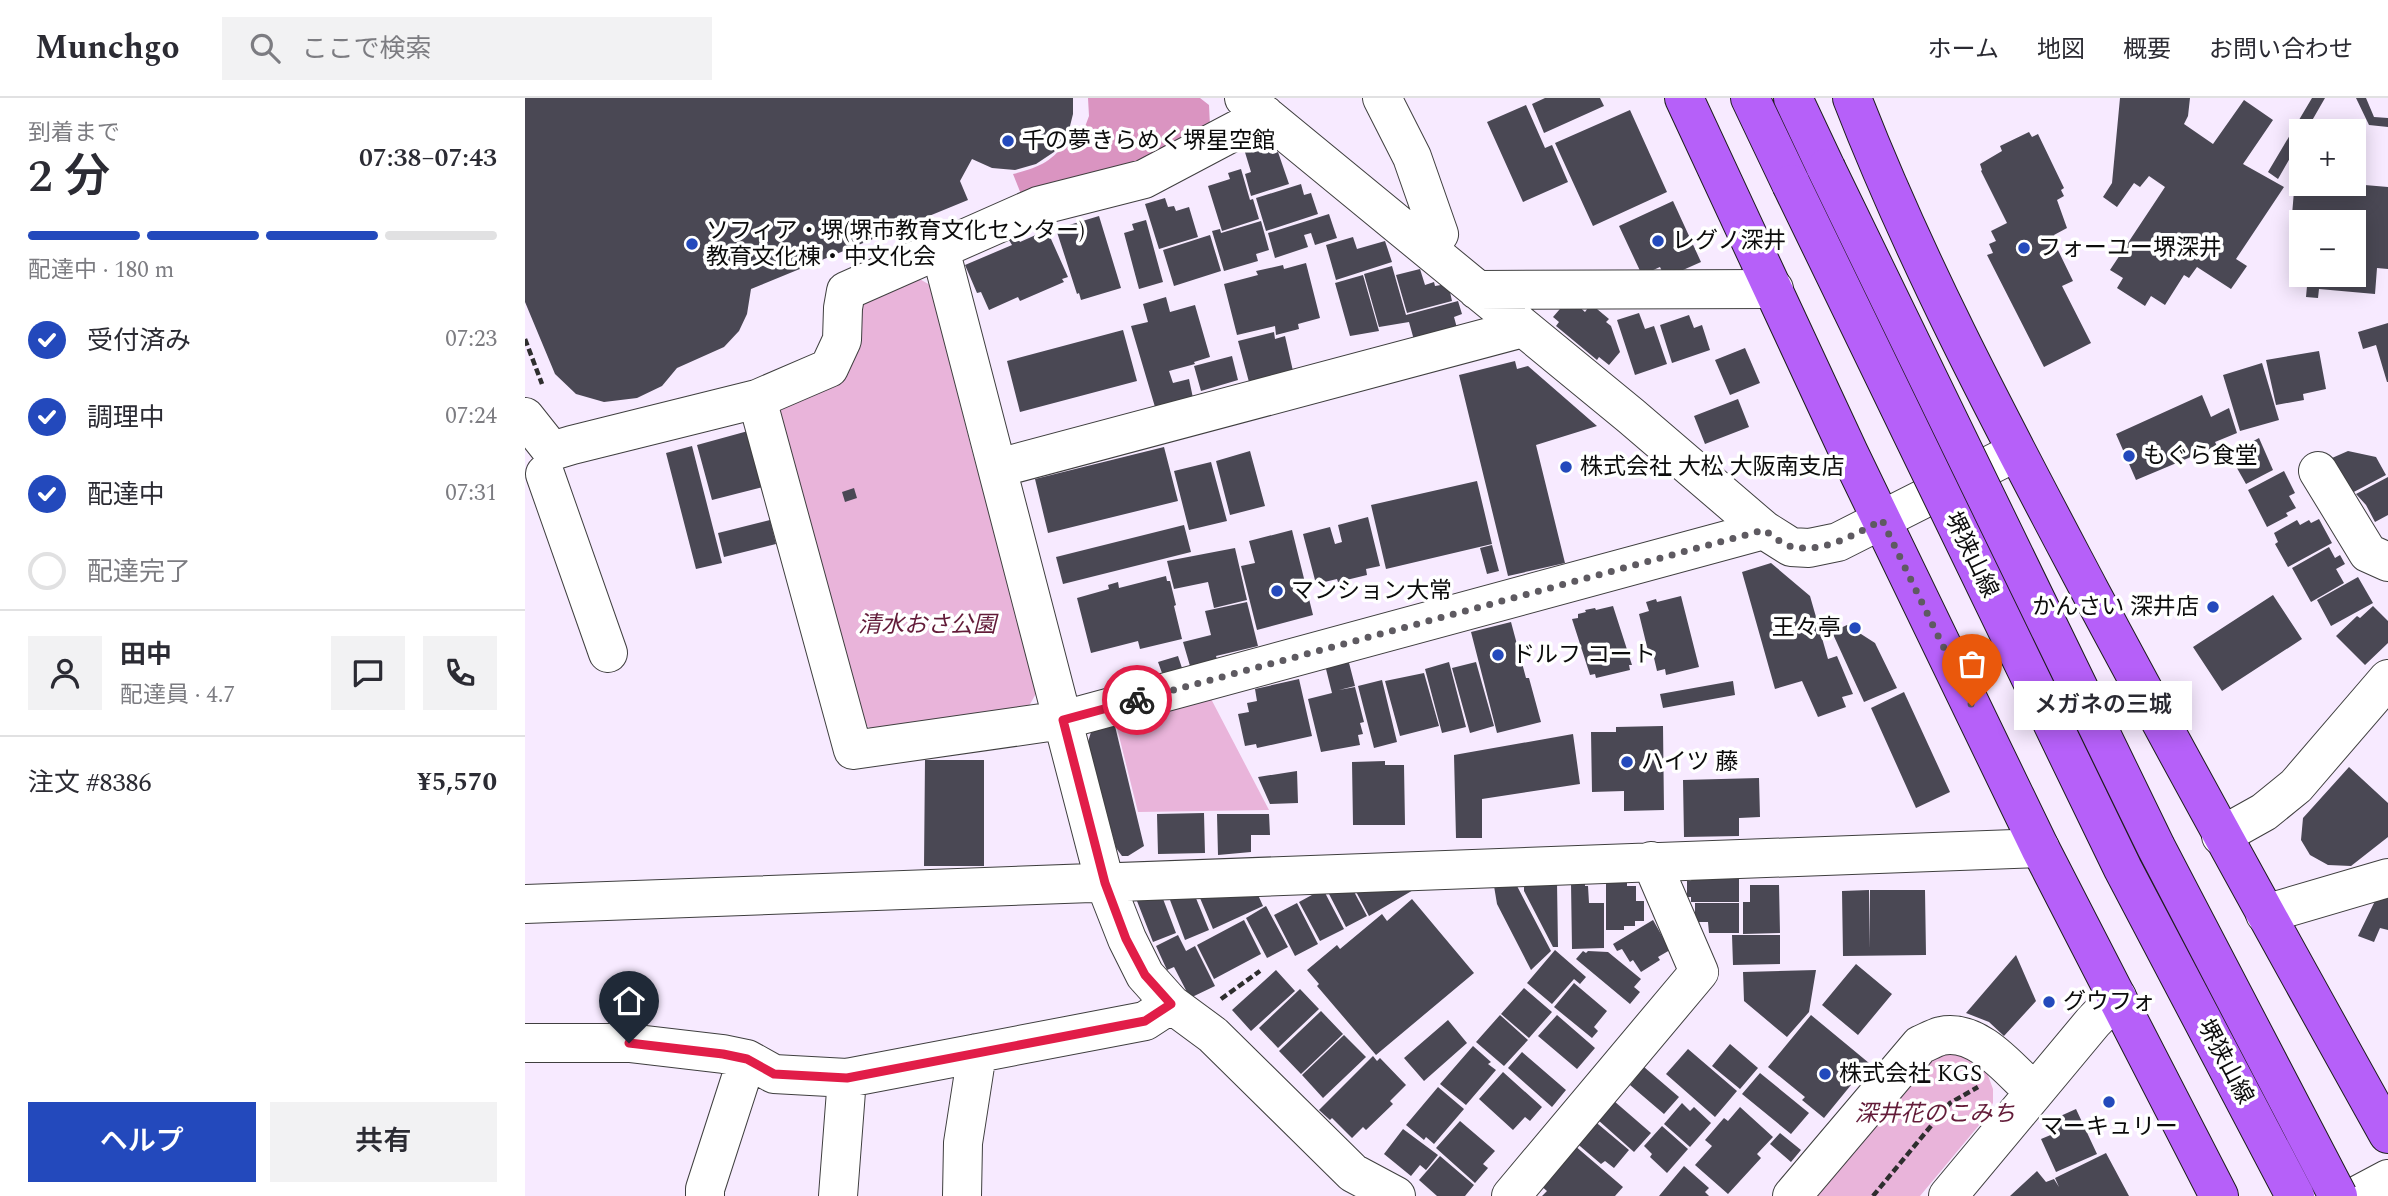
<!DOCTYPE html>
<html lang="ja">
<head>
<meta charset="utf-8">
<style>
  body { margin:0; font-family:Spectral,"Noto Sans JP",serif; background:#f2f2f3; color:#2b2b33; height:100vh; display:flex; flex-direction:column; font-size:26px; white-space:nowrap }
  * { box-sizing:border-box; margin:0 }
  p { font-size:23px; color:#7c7c81 }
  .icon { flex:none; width:38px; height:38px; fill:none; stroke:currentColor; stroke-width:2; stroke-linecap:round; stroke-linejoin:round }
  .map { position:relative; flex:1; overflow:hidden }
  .panel { display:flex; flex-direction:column; background:#fff; width:525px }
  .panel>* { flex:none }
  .fabs { position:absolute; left:1764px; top:21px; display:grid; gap:14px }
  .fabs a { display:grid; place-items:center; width:77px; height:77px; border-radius:0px; background:#fff; box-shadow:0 4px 18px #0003; font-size:35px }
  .pin { position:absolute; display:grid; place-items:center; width:60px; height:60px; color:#fff; margin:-72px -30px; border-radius:50% 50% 50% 0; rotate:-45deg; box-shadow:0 0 7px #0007 }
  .pin .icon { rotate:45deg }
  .courier { position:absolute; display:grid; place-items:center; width:70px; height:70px; margin:-35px; border:5px solid #e11d48; border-radius:50%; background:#fff; color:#222; box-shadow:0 2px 9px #0007 }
  .bubble { position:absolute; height:49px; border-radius:0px; background:#fff; box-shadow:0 4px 18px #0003; font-size:23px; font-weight:600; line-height:49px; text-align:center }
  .summary em { font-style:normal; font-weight:600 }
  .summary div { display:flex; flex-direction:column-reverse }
  .summary { display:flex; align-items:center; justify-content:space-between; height:119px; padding:0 28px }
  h1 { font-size:46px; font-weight:600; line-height:52px }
  .bar { display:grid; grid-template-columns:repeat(4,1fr); gap:10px 7px; align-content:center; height:84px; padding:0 28px }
  .bar i { height:9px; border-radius:5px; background:#e1e1e2 }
  .bar .active { background:#2349bc }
  .bar p { grid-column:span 4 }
  .line { display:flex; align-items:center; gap:18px; padding:0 28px; border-top:2px solid #e1e1e2 }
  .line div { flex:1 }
  .round { display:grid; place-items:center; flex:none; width:74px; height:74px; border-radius:0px; background:#f2f2f3 }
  ol { padding:0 28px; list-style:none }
  li { display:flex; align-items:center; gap:21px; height:77px }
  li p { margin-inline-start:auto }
  li .icon { padding:7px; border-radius:50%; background:#2349bc; color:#fff; stroke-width:4 }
  li:last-child { color:#7c7c81 }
  li i { width:38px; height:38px; border:4px solid #e1e1e2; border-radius:50% }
  .action { display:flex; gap:14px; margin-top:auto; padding:14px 28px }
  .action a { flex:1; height:80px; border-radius:0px; background:#2349bc; color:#fff; font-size:28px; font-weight:600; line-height:80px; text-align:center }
  .action a+a { background:#f2f2f3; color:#2b2b33 }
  header { display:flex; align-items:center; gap:42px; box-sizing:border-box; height:98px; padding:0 35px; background:#fff; border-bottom:2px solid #e1e1e2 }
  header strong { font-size:33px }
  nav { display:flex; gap:38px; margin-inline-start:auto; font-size:24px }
  .search { width:490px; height:63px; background:#f2f2f3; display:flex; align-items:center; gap:18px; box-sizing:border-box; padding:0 24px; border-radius:0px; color:#7c7c81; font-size:26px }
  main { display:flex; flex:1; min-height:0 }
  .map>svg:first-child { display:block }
  .green { fill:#e9b4da }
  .forest { fill:#da94c1 }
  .building { fill:#4a4854 }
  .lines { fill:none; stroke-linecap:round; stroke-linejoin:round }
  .minor-casing { stroke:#3f3f3f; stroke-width:40 }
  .major-casing { stroke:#1d1d1d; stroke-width:40 }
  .path { stroke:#2e2e2e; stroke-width:4.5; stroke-dasharray:7 3.5; stroke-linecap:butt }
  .minor { stroke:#fff; stroke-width:38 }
  .major { stroke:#b660f9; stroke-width:38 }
  .major-bridge-casing { stroke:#1d1d1d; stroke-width:40; stroke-linecap:butt }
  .major-bridge { stroke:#b660f9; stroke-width:38 }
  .done { stroke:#5e5a61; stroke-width:7; stroke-dasharray:0 12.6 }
  .route { stroke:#e11d48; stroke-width:9 }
  .poi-dot { fill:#2349bc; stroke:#fff; stroke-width:2.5 }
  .labels { text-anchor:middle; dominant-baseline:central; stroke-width:7; stroke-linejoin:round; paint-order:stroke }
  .poi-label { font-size:23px; fill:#0c0c0c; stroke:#fff; text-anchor:start }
  .street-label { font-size:23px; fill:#0c0c0c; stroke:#fff }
  .park-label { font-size:23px; font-style:italic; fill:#631c39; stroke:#fff }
</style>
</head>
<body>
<header>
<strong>Munchgo</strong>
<div class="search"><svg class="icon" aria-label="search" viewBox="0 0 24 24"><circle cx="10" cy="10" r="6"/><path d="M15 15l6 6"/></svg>ここで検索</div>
<nav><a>ホーム</a><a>地図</a><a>概要</a><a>お問い合わせ</a></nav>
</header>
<main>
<section class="panel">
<div class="summary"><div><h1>2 分</h1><p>到着まで</p></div><em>07:38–07:43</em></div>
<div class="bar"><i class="active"></i><i class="active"></i><i class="active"></i><i></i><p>配達中 · 180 m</p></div>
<ol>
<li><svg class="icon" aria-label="check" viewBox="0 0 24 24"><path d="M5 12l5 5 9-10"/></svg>受付済み<p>07:23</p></li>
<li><svg class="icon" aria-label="check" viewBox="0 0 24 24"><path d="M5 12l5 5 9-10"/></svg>調理中<p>07:24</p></li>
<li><svg class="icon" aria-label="check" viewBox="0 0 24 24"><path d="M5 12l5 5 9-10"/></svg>配達中<p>07:31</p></li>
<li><i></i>配達完了</li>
</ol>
<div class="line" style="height:126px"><a class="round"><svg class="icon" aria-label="person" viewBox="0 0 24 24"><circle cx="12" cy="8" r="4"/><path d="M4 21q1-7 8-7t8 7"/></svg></a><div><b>田中</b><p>配達員 · 4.7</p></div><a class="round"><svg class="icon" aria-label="chat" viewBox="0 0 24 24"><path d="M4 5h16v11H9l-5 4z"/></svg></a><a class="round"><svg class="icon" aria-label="phone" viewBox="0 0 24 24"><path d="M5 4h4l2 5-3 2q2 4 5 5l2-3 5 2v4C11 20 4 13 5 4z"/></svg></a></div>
<div class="line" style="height:91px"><div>注文 #8386</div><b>¥5,570</b></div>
<div class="action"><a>ヘルプ</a><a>共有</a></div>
</section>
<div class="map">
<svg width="1863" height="1098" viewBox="0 0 1863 1098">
  <rect width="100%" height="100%" fill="#f7eaff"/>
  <path class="green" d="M391,179L405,187L447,353L513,592L504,608L348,632L336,624L254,316L262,301L333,207Z
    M684,597L744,712L613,714L590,622Z
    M1437,955L1461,972L1468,991V1005L1460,1020L1395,1098H1292L1391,976L1413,957Z"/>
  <path class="forest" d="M563,0H675L684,7L685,28L604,71L496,96L488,76C515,69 527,64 543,41L554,45L564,18Z"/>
  <path class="building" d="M0,0H548V16L543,36L529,54L511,66L490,72L467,70L447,61L435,83L443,102L226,191L222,216L214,233L199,249L152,270L137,288L112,300L79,304L51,296L30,276L0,204Z
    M1020,0H1075L1079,8L1019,35L1007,6Z
    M1595,0H1665L1663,18L1659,26L1688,46L1719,2L1748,22L1718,66L1759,89L1711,161L1722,168L1706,191L1672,169L1664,180L1659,177L1640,207L1626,198L1620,208L1592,190L1598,180L1585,172L1640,89L1624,78L1615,89L1609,85L1592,109L1578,99L1587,85Z
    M1787,0H1800L1781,33H1776V41L1753,81L1743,74Z
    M1831,0H1841L1849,19L1863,20V29L1844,27Z
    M1001,7L1020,50L1027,47L1043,84L998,104L962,24Z
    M1105,12L1142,94L1068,128L1030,45Z
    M1504,34L1507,39L1513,36L1539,90L1536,92L1539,98L1532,102L1542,130L1529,137L1532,144L1530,146L1548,183L1537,188L1566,245L1519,269L1462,157L1468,155L1464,146L1471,143L1466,133L1482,125L1456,73L1457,72L1455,66L1477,53L1475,48Z
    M743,44L747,56L753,54L764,86L726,98L720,76L726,74L719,51Z
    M716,71L725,102L728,101L734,121L697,133L683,88L705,81L703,75Z
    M1770,81H1776V86H1828L1863,89V171L1852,170L1850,196L1794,191L1793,200L1781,199L1783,177H1829V124H1776V154L1764,153Z
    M776,86L779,97L786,95L793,116L741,133L731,100Z
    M640,100L643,109L649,108L651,113L664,109L673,139L634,151L620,106Z
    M1148,103L1176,164L1140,180L1135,169L1117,177L1094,128Z
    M804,116L812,140L790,147L786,135L779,137L783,149L750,160L743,135Z
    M574,118L596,190L556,202L554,195L552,196L531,131Z
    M621,122L638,184L614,191L599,135L609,132L607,126Z
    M736,123L744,152L731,156L733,163L699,173L687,133L695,131L696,135Z
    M522,132L543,179L537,181L539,184L495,203L493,199L464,212L456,194L452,195L440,167L487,147L484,142L492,139L495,144Z
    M685,137L696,173L649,188L638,152Z
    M828,139L832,151L860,143L867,164L811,182L801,147Z
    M781,165L795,220L773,226L774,231L751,237L750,228L712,237L699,186L733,177L731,173L758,167L759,171Z
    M867,168L881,217L933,203L937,216L929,219L932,230L889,242L884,224L854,229L839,176Z
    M895,171L900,187L909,184L910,188L916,187L925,194L927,203L882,215L871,177Z
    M838,177L854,233L825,238L810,185Z
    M641,199L645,214L670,207L685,259L669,264L670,266L644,273L648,285L664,281L668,300L630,309L606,228L623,224L618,206Z
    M1041,204L1050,205L1060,214L1066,206L1084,221L1081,224L1086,228L1095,254L1084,267L1074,259L1072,262L1031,228L1034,224L1028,219Z
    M1114,215L1120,231L1129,228L1142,266L1110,277L1092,222Z
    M1164,217L1169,230L1177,227L1185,252L1147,265L1135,227Z
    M1863,225V284H1862L1851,247L1838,251L1833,234Z
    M598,232L612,283L495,314L482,263Z
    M749,234L750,241L760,238L768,273L724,284L713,243Z
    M1220,250L1235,285L1205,297L1190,262Z
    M1794,253L1801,291L1778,296L1779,302L1751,307L1741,262Z
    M707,258L713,282L676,293L669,268Z
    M990,263L992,271L1003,268L1072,328L1011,347L1040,465L983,478L934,277Z
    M1737,265L1754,322L1715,333L1698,277Z
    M1677,297L1686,319L1704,310L1712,335L1690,344L1692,348L1611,382L1591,336Z
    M1213,301L1224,329L1180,346L1169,318Z
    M223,333L238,389L187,402L172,347Z
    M1734,340L1748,372L1721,386L1704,356Z
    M167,348L197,465L171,471L141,355Z
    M639,349L653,403L523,435L510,381Z
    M725,353L740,408L705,417L691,363Z
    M1823,353L1851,359L1861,377L1825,396L1807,360Z
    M686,364L702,423L664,432L649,373Z
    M1759,373L1770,395L1764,398L1771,410L1761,415L1763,418L1742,429L1723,392Z
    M1863,379V417L1850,424L1841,407L1831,396Z
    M952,383L967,446L861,471L846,407Z
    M329,390L332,400L320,404L317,394Z
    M843,419L855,468L841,471L842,477L813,484L812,481L791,486L778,436L805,429L810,446L817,444L813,427Z
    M1794,421L1807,445L1763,469L1750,446L1753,444L1749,435L1772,422L1775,427L1784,422L1786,425Z
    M245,422L251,446L199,459L193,435Z
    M659,427L666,454L538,486L531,459Z
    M767,432L788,517L732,532L716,468L730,465L724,443Z
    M967,447L974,473L962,476L955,450Z
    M1804,449L1810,460L1815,457L1820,466L1811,471L1819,485L1786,504L1767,470Z
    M710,450L722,502L689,510L683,484L649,491L642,463Z
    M1246,465L1285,498L1303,561L1312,558L1328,596L1317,599L1321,609L1293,619L1277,583L1250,591L1217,474Z
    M641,478L642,483H645L651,507L649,508L657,541L615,551L613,543L566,555L552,500L584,491L583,487L593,484L594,490Z
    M1833,479L1848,505L1806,528L1792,502Z
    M1748,497L1777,541L1697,593L1668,549Z
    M1156,498L1174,569L1141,577L1140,571L1132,573L1129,560L1125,561L1114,516L1124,513L1121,504L1131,501L1132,504Z
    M722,504L733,548L691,558L692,561L665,568L658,544L686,537L680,513Z
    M1088,508L1107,567H1104L1105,572L1071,580L1070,576L1065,577L1047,521L1053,520V516L1061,514L1060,512L1070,510L1071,512Z
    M1848,508L1863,523V545L1840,567L1811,538L1832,518L1835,520Z
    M986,524L1001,580H1004L1016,624L972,635L946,534Z
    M1322,527L1350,545L1372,590L1339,604L1307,534Z
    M653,558L657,570L637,575L633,564Z
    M823,561L830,588L814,592L830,589L839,624L835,625L838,636L833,637L835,647L796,654L783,601L807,595L800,567Z
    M924,564L941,629L917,635L900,571Z
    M951,564L969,628L945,635L927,570Z
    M899,575L914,628L875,638L860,583Z
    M774,581L787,638L732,650L731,646L720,648L713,616L724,614L722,605L732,603L730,591Z
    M857,582L872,644L849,650L833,588Z
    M1208,583L1210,597L1138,610L1135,596Z
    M1379,594L1425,694L1391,710L1346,610Z
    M590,628L619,748L603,758H597L591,750L563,644L566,634Z
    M1138,628L1139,712L1099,713V693L1067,694L1066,634H1091V629Z
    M1048,636L1055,686L957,701V740H931L929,657Z
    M400,662H459V768H399Z
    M860,663V667H879L880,727H828L827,664Z
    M1824,669L1863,705V739L1826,768L1803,767L1785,757L1776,742L1778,720Z
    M772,673L773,705L745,706L733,679Z
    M1234,680L1235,719L1214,720V738L1159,739L1158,682Z
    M679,715L680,755L633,756L632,716Z
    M692,716H744L745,737H726V754L693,757Z
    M1168,778H1214V804H1166V799H1162V783H1166Z
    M1102,783V788H1111V803H1119V823H1110V828H1099V832H1081V784Z
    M999,784H1032L1033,849H1028L999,793Z
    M1046,785H1060V788H1063L1064,805H1079V850L1047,851Z
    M822,787L826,788L842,818L821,829L804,796Z
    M1225,787H1254L1255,835L1218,836V804H1225Z
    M729,788L738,808L688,831L675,800Z
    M828,788L890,791L844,818Z
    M969,788H992L1026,853L1006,872L972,806Z
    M798,791L819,831L795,843L774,804Z
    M1344,792L1345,851V792H1400L1401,857L1318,858L1317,793Z
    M635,793L651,835L628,844L612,803Z
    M668,793L684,832L660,842L645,802Z
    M1863,797V832L1855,830L1849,844L1833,838L1850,803Z
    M887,801L949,875L851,957L792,888L794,886L782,872L812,847L815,851L857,816L862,823Z
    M772,805L793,846L770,858L749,817Z
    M1170,805H1214V835H1184L1183,824H1170Z
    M741,808L763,849L742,860L721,820Z
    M719,822L736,856L689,881L672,847Z
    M1128,822L1145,852L1133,859L1135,862L1116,874L1108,862L1105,864L1097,851L1092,853L1088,846Z
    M653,837L661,853L670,848L690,888L665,900L649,869L642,872L631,848Z
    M1207,837H1255V866L1208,867Z
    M1030,852L1061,879L1055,886L1049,881L1027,906L1002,885Z
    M1058,853L1061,855L1063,853L1083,854L1116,881L1109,889L1115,894L1105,906L1051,861Z
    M1491,857L1511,903L1479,938L1464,924L1441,915Z
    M1331,866L1367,896L1333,937L1297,907Z
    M751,872L770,893L726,933L707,912Z
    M1291,872L1284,914L1262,939L1219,903L1218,874Z
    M1049,885L1082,913L1069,929L1073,933L1067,940L1029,909Z
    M999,890L1027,914L1004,940L976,916Z
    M775,891L794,911L753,950L734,930Z
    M796,913L818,936L776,976L754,953Z
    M975,917L1003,942L979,968L951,944Z
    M1032,917L1070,950L1052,971L1013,938Z
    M1286,917L1344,965L1299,1020L1277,1002L1280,999L1243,969Z
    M923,922L942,945L899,983L879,960Z
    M819,937L841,959L798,1000L777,977Z
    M1205,946L1233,970L1215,991L1187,968Z
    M948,948L966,964L963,966L971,972L941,1007L915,986Z
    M1163,951L1212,993L1190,1019L1141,976Z
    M997,954L1041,992L1027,1009L983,970Z
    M848,958L852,963L855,960L881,987L865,1003L868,1006L841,1032L838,1029L827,1040L807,1020L805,1022L794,1012Z
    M1119,969L1154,999L1139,1016L1105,987Z
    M978,974L1017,1009L1005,1023L1000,1019L988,1032L954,1001Z
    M1235,975L1284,1015L1266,1036L1217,996Z
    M913,989L939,1011L909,1046L901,1039L899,1042L881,1027Z
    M1089,1003L1126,1035L1109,1054L1073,1022Z
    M1157,1005L1165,1013L1169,1009L1186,1025L1165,1049L1139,1026Z
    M1215,1009L1248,1039L1232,1056L1236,1060L1203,1096L1170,1067L1187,1048L1180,1042L1199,1020L1203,1023Z
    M1551,1011L1572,1056L1531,1074L1516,1041L1528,1036L1522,1024Z
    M1067,1021L1104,1052L1089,1070L1080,1063L1076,1066L1049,1043Z
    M935,1023L970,1053L958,1066L963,1070L950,1085L911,1050Z
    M1137,1028L1163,1051L1142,1075L1125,1059L1127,1056L1119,1048Z
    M878,1031L913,1057L901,1072L895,1067L886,1078L859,1056Z
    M1255,1035L1276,1052L1266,1064L1245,1046Z
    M1049,1047L1098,1089L1090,1098H1017L1022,1093L1015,1087Z
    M1581,1055L1604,1098H1485L1512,1073L1521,1084L1529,1081L1534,1089L1530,1080Z
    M915,1058L949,1087L940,1098H912L894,1082Z
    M1159,1068L1184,1090L1180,1094L1184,1098H1134Z"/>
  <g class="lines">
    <defs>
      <path id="minor" d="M719,0L1106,318L1239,432L1266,449L1284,450L1313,444L1491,354
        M857,0L887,59L914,136L903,151
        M415,151L580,785L602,841L620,877L646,906L688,937L828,1075L871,1098
        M952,192L1249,191
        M232,301L328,652L538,622L1239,432
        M0,319L27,353L47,347L232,301L304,270L317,242L318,210L321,193L513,108L619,81L740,17
        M473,370L998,230
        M1793,373L1843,455L1863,464
        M20,376L83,555
        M1696,738L1739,714L1771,688L1863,581
        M0,806L1515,750
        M1740,816L1863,780
        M0,945H104L198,956L222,961L249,976L322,980L620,923L646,906
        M180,1098V1091L222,961
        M313,1098L322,980
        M437,1098L438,1045L452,955
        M986,1098L1174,874L1126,763
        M1267,1098L1395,947C1402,944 1409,940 1416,938C1453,930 1485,972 1509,994
        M1423,1098L1568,924L1592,899
        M1831,1098L1863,1081"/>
      <path id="major" d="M1159,0L1324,355L1515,750L1694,1098
        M1225,0L1266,86
        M1268,0L1301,70
        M1327,0C1393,170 1479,330 1564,491C1662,674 1762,855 1863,1036"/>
    </defs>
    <use href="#minor" class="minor-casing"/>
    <use href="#major" class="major-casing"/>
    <path class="path" d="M0,241L17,286
      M696,901L735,873
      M1348,1098L1425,1005L1453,989"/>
    <use href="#minor" class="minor"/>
    <use href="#major" class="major"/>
    <defs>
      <path id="major-bridge" d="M1301,70L1631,749L1813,1098
        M1266,86L1598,771L1770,1098"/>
    </defs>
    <use href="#major-bridge" class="major-bridge-casing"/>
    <use href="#major-bridge" class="major-bridge"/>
  </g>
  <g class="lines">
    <path class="done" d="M612,602L1239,432C1248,438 1258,447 1268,449C1299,455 1331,436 1357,422L1447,608"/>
    <path class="route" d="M104,945L198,956L222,961L249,976L322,980L620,923L646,906L620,877L601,841L580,785L538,622L612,602"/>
  </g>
  <g class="poi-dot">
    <circle cx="483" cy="43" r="7"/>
    <circle cx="1133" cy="143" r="7"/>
    <circle cx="167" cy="146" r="7"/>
    <circle cx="1499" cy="150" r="7"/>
    <circle cx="1604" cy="358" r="7"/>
    <circle cx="1041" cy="369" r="7"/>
    <circle cx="752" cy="493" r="7"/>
    <circle cx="1688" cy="509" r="7"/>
    <circle cx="1330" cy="530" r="7"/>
    <circle cx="973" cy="557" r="7"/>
    <circle cx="1102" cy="664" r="7"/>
    <circle cx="1524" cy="904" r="7"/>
    <circle cx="1300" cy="976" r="7"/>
    <circle cx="1584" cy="1004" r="7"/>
  </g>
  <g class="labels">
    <g class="poi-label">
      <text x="497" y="43">千の夢きらめく堺星空館</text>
      <text x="181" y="133">ソフィア・堺(堺市教育文化センター)<tspan x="181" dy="26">教育文化棟・中文化会</tspan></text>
      <text x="1147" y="143">レグノ深井</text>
      <text x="1513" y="150">フォーユー堺深井</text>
      <text x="1618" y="358">もぐら食堂</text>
      <text x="1055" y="369">株式会社 大松 大阪南支店</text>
      <text x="766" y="493">マンション大常</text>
      <text x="1674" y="509" text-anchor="end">かんさい 深井店</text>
      <text x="1316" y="530" text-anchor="end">王々亭</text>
      <text x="987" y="557">ドルフ コート</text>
      <text x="1116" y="664">ハイツ 藤</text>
      <text x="1538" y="904">グウフォ</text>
      <text x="1314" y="976">株式会社 KGS</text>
      <text x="1584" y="1029" text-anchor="middle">マーキュリー</text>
    </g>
    <g class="street-label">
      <text transform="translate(1446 457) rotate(64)">堺狭山線</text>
      <text transform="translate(1700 964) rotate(62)">堺狭山線</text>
    </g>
    <g class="park-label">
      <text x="402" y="527">清水おさ公園</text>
      <text x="1410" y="1016">深井花のこみち</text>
    </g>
  </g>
</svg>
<div class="fabs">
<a>+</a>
<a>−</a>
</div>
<div class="pin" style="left:1447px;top:608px;background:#ea580c"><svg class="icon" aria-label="bag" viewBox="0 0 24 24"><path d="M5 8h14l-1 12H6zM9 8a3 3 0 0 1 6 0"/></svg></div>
<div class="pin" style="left:104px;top:945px;background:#1f2937"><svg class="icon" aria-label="home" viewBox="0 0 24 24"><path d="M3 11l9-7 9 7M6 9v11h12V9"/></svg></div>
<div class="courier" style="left:612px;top:602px"><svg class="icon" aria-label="bike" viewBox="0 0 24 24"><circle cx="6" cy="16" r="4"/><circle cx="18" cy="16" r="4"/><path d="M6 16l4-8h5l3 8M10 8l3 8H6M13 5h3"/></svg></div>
<div class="bubble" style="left:1489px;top:583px;width:178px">メガネの三城</div>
</div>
</main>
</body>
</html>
